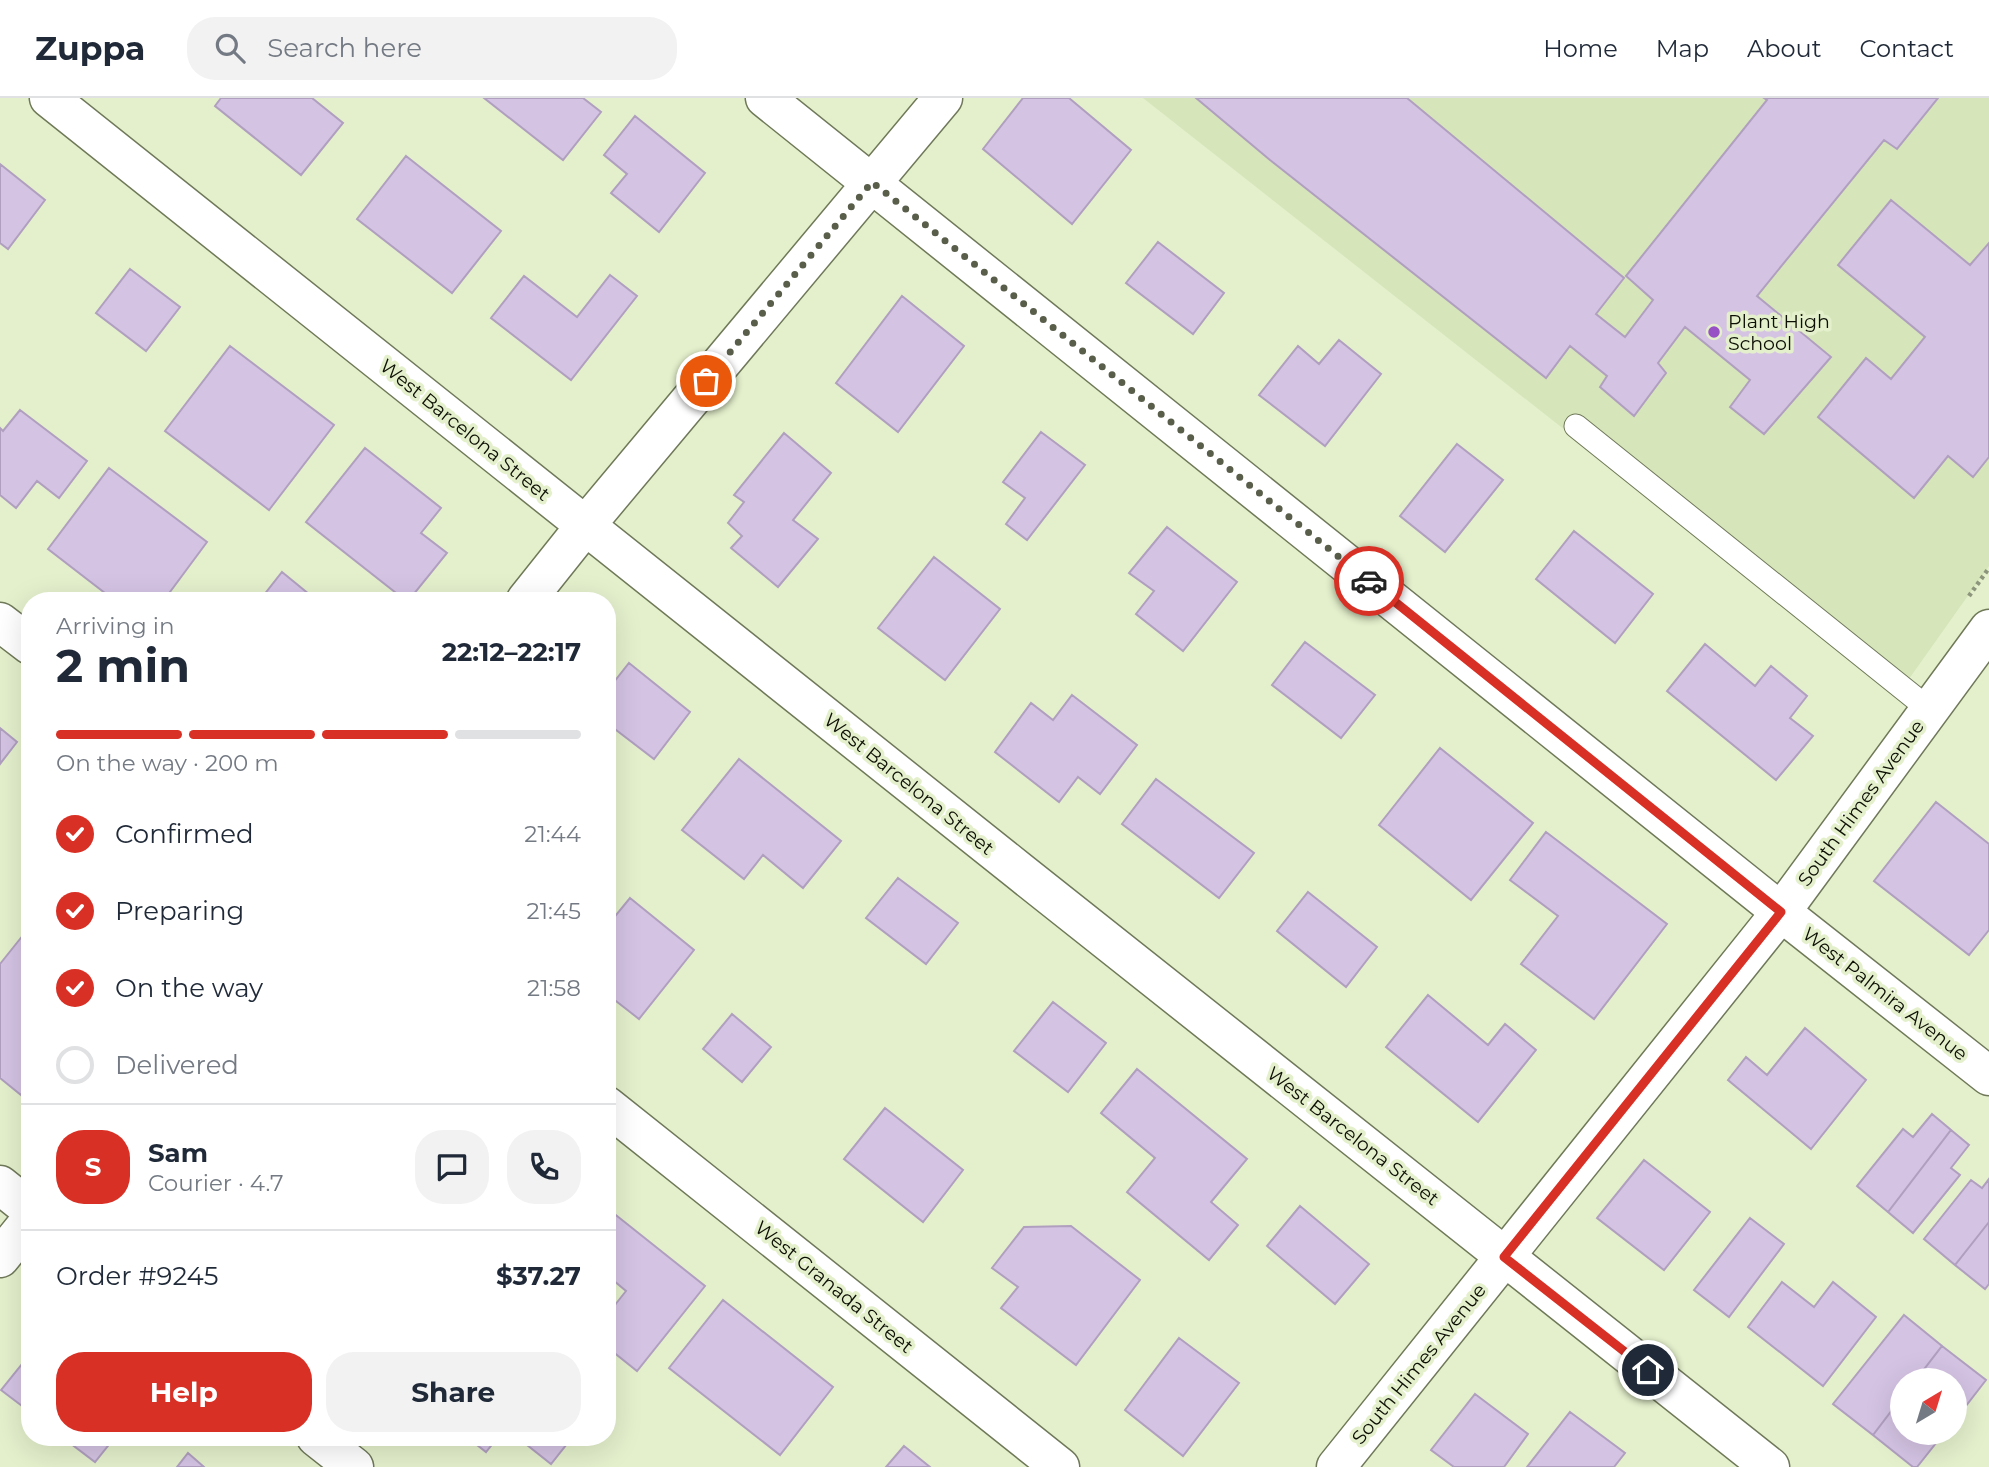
<!DOCTYPE html>
<html lang="en">
<head>
<meta charset="utf-8">
<style>
  body { margin:0; font-family:Montserrat,sans-serif; background:#f2f2f3; color:#1f2937; height:100vh; display:flex; flex-direction:column; font-size:26px; white-space:nowrap }
  * { box-sizing:border-box; margin:0 }
  p { font-size:23px; color:#747a83 }
  .icon { flex:none; width:38px; height:38px; fill:none; stroke:currentColor; stroke-width:2; stroke-linecap:round; stroke-linejoin:round }
  .map { position:relative; flex:1; overflow:hidden }
  .sheet { position:absolute; left:21px; top:494px; width:595px; height:854px; display:flex; flex-direction:column; background:#fff; border-radius:28px; box-shadow:0 7px 28px #0002 }
  .sheet>* { flex:none }
  .needle { width:46px; rotate:38deg }
  .controls { position:absolute; left:1890px; top:1270px; display:grid; gap:14px }
  .controls a { display:grid; place-items:center; width:77px; height:77px; border-radius:50%; background:#fff; box-shadow:0 7px 28px #0002; font-size:35px }
  .pin { position:absolute; display:grid; place-items:center; width:60px; height:60px; color:#fff; margin:-30px; border:4px solid #fff; border-radius:50%; box-shadow:0 2px 7px #0007 }
  .courier { position:absolute; display:grid; place-items:center; width:70px; height:70px; margin:-35px; border:5px solid #d93025; border-radius:50%; background:#fff; color:#222; box-shadow:0 2px 9px #0007 }
  .headline em { font-style:normal; font-weight:700 }
  .headline div { display:flex; flex-direction:column-reverse }
  .headline { display:flex; align-items:center; justify-content:space-between; height:119px; padding:0 35px }
  h1 { font-size:46px; font-weight:700; line-height:52px }
  .bar { display:grid; grid-template-columns:repeat(4,1fr); gap:10px 7px; align-content:center; height:84px; padding:0 35px }
  .bar i { height:9px; border-radius:5px; background:#e0e1e3 }
  .bar .on { background:#d93025 }
  .bar p { grid-column:span 4 }
  .line { display:flex; align-items:center; gap:18px; padding:0 35px; border-top:2px solid #e0e1e3 }
  .line div { flex:1 }
  .round { display:grid; place-items:center; flex:none; width:74px; height:74px; border-radius:28px; background:#f2f2f3 }
  ol { padding:0 35px; list-style:none }
  li { display:flex; align-items:center; gap:21px; height:77px }
  li p { margin-inline-start:auto }
  li .icon { padding:7px; border-radius:50%; background:#d93025; color:#fff; stroke-width:4 }
  li:last-child { color:#747a83 }
  li i { width:38px; height:38px; border:4px solid #e0e1e3; border-radius:50% }
  .action { display:flex; gap:14px; margin-top:auto; padding:14px 35px }
  .action a { flex:1; height:80px; border-radius:28px; background:#d93025; color:#fff; font-size:28px; font-weight:700; line-height:80px; text-align:center }
  .action a+a { background:#f2f2f3; color:#1f2937 }
  header { display:flex; align-items:center; gap:42px; box-sizing:border-box; height:98px; padding:0 35px; background:#fff; border-bottom:2px solid #e0e1e3 }
  header strong { font-size:33px }
  nav { display:flex; gap:38px; margin-inline-start:auto; font-size:24px }
  .search { width:490px; height:63px; background:#f2f2f3; display:flex; align-items:center; gap:18px; box-sizing:border-box; padding:0 24px; border-radius:28px; color:#747a83; font-size:26px }
  .map>svg:first-child { display:block }
  .built { fill:#d6e5ba }
  .building { fill:#d4c3e3; stroke:#b09fbf; stroke-width:2 }
  .lines { fill:none; stroke-linecap:round; stroke-linejoin:round }
  .lane-casing { stroke:#6f7959; stroke-width:25 }
  .street-casing { stroke:#6f7959; stroke-width:41 }
  .secondary-casing { stroke:#6f7959; stroke-width:41 }
  .path { stroke:#8d967c; stroke-width:4.5; stroke-dasharray:3.5 3.5; stroke-linecap:butt }
  .lane { stroke:#fff; stroke-width:23 }
  .street { stroke:#fff; stroke-width:38 }
  .secondary { stroke:#fff; stroke-width:38 }
  .done { stroke:#585e4a; stroke-width:7; stroke-dasharray:0 12.6 }
  .route { stroke:#d93025; stroke-width:9 }
  .poi-dot { fill:#9751c5; stroke:#e4f0cc; stroke-width:2.5 }
  .labels { text-anchor:middle; dominant-baseline:central; stroke-width:7; stroke-linejoin:round; paint-order:stroke }
  .poi-label { font-size:19px; fill:#0c0f04; stroke:#e4f0cc; text-anchor:start }
  .street-label { font-size:19px; fill:#0c0f04; stroke:#e4f0cc }
</style>
</head>
<body>
<header>
<strong>Zuppa</strong>
<div class="search"><svg class="icon" aria-label="search" viewBox="0 0 24 24"><circle cx="10" cy="10" r="6"/><path d="M15 15l6 6"/></svg>Search here</div>
<nav><a>Home</a><a>Map</a><a>About</a><a>Contact</a></nav>
</header>
<div class="map">
<svg width="1989" height="1369" viewBox="0 0 1989 1369">
  <rect width="100%" height="100%" fill="#e4f0cc"/>
  <path class="built" d="M1143,0H1989V468L1899,595Z"/>
  <path class="building" d="M221,0H312L343,25L301,77L215,8Z
    M484,0H583L601,14L563,62Z
    M1023,0H1069L1131,52L1072,126L983,51Z
    M1196,0H1407L1624,180L1596,216L1625,239L1653,202L1626,178L1767,2L1764,0H1938L1897,51L1884,42L1757,198L1831,259L1764,336L1730,309L1750,282L1685,229L1658,265L1666,275L1634,318L1600,289L1607,278L1570,248L1546,280L1270,62Z
    M635,18L705,75L659,134L611,95L627,76L604,57Z
    M406,58L501,133L452,195L357,121Z
    M0,66L45,102L8,151L0,145Z
    M1891,102L1970,167L1989,145V359L1973,379L1948,358L1914,400L1818,319L1866,260L1891,281L1925,239L1838,167Z
    M1158,144L1224,195L1193,236L1126,185Z
    M130,171L180,209L146,253L96,215Z
    M610,177L637,198L571,282L491,220L524,178L577,219Z
    M902,198L964,248L898,334L836,285Z
    M1339,242L1381,276L1325,348L1259,297L1298,248L1319,266Z
    M230,248L334,327L269,412L165,333Z
    M20,312L87,363L59,400L37,383L16,410L0,397V330L3,333Z
    M1041,334L1085,367L1027,442L1006,426L1025,400L1003,384Z
    M784,335L831,375L793,422L818,441L778,489L731,450L742,438L728,425L744,404L734,397Z
    M1457,346L1503,382L1445,454L1400,418Z
    M365,350L441,410L421,435L447,455L409,502H405L306,424Z
    M109,370L207,444L164,502H114L48,451Z
    M1167,429L1237,484L1183,553L1136,516L1154,493L1129,475Z
    M1574,433L1653,496L1615,545L1536,481Z
    M934,459L1000,511L945,582L878,530Z
    M282,474L310,497L306,502H260Z
    M1305,544L1375,597L1341,640L1272,587Z
    M1705,546L1755,588L1771,568L1807,598L1790,620L1813,638L1776,682L1667,593Z
    M629,565L690,614L654,661L607,625V587L610,589Z
    M1072,597L1137,647L1100,696L1078,679L1059,704L995,654L1031,605L1053,622Z
    M0,630L17,644L0,666Z
    M1440,650L1533,725L1471,802L1379,727Z
    M739,661L841,743L803,790L763,757L744,781L682,732Z
    M1156,681L1254,755L1219,800L1122,726Z
    M1936,704L1989,746V832L1969,857L1874,783Z
    M1546,734L1667,826L1594,921L1521,866L1558,818L1510,782Z
    M898,780L958,825L926,866L866,820Z
    M1308,794L1377,849L1346,889L1277,833Z
    M630,800L694,852L639,921L607,896V828Z
    M24,836L30,840V986L21,997L0,980V866Z
    M1428,897L1488,947L1505,926L1536,952L1478,1024L1386,949Z
    M1053,904L1106,945L1068,994L1014,953Z
    M732,916L771,949L742,984L703,951Z
    M1805,930L1866,982L1811,1051L1728,982L1746,959L1767,977Z
    M1137,971L1247,1061L1211,1104L1238,1127L1209,1162L1127,1094L1155,1060L1101,1015Z
    M885,1010L963,1072L923,1124L844,1061Z
    M1932,1016L1951,1032L1888,1114L1857,1088L1903,1031L1913,1039Z
    M1951,1032L1969,1047L1951,1070L1960,1077L1913,1135L1888,1114Z
    M1644,1062L1710,1114L1664,1172L1597,1120Z
    M1989,1081V1124L1955,1167L1924,1141L1971,1082L1982,1090Z
    M1300,1108L1369,1166L1335,1206L1267,1148Z
    M607,1110L705,1188L637,1273L607,1249V1217L626,1193L607,1177Z
    M1750,1120L1784,1146L1729,1219L1694,1192Z
    M1989,1124V1186L1985,1191L1955,1167Z
    M1071,1128L1140,1182L1076,1267L1001,1210L1018,1189L992,1170L1024,1129Z
    M1782,1184L1814,1209L1833,1184L1876,1219L1823,1288L1748,1229Z
    M723,1202L833,1289L780,1357L669,1270Z
    M1904,1217L1942,1248L1915,1283H1902V1299L1873,1337L1833,1306Z
    M1179,1240L1239,1285L1183,1358L1125,1312Z
    M1942,1248L1986,1282L1955,1322V1283H1915Z
    M30,1256V1314L1,1292Z
    M1475,1296L1528,1336L1504,1369H1454L1431,1352Z
    M1902,1299V1335H1944L1917,1369H1913L1873,1337Z
    M1570,1314L1625,1355L1614,1369H1527Z
    M62,1339H115L95,1364Z
    M467,1339H498L486,1354Z
    M517,1339H567L570,1342L551,1366Z
    M904,1348L930,1369H886Z
    M188,1355L204,1369H177Z"/>
  <g class="lines">
    <defs>
      <path id="lane" d="M1576,328L1930,612"/>
      <path id="street" d="M49,0L1019,773L1770,1369
        M765,0L1781,814L1989,978
        M526,502L585,428L943,0
        M0,524L30,547
        M607,1008L1060,1369
        M0,1087L30,1111
        M0,1160L30,1123
        M316,1339L354,1369"/>
      <path id="secondary" d="M1336,1369L1781,814L1989,531"/>
    </defs>
    <use href="#lane" class="lane-casing"/>
    <use href="#street" class="street-casing"/>
    <use href="#secondary" class="secondary-casing"/>
    <path class="path" d="M1969,498L1989,470"/>
    <use href="#lane" class="lane"/>
    <use href="#street" class="street"/>
    <use href="#secondary" class="secondary"/>
  </g>
  <g class="lines">
    <path class="done" d="M706,283L872,84L1369,483"/>
    <path class="route" d="M1369,483L1781,814L1504,1159L1648,1272"/>
  </g>
  <circle class="poi-dot" cx="1714" cy="234" r="7"/>
  <g class="labels">
    <g class="poi-label">
      <text x="1728" y="223">Plant High<tspan x="1728" dy="22">School</tspan></text>
    </g>
    <g class="street-label">
      <text transform="translate(465 332) rotate(39)">West Barcelona Street</text>
      <text transform="translate(909 686) rotate(39)">West Barcelona Street</text>
      <text transform="translate(1861 705) rotate(-54)">South Himes Avenue</text>
      <text transform="translate(1885 896) rotate(38)">West Palmira Avenue</text>
      <text transform="translate(1353 1038) rotate(38)">West Barcelona Street</text>
      <text transform="translate(834 1189) rotate(39)">West Granada Street</text>
      <text transform="translate(1419 1266) rotate(-51)">South Himes Avenue</text>
    </g>
  </g>
</svg>
<div class="controls">
<a><svg class="needle" viewBox="-14 -14 28 28"><path d="M0-13l5 13h-10z" fill="#e53935"/><path d="M0 13l5-13h-10z" fill="#747a83"/></svg></a>
</div>
<div class="pin" style="left:706px;top:283px;background:#ea580c"><svg class="icon" aria-label="bag" viewBox="0 0 24 24"><path d="M5 8h14l-1 12H6zM9 8a3 3 0 0 1 6 0"/></svg></div>
<div class="pin" style="left:1648px;top:1272px;background:#1f2937"><svg class="icon" aria-label="home" viewBox="0 0 24 24"><path d="M3 11l9-7 9 7M6 9v11h12V9"/></svg></div>
<div class="courier" style="left:1369px;top:483px"><svg class="icon" aria-label="car" viewBox="0 0 24 24"><path d="M5 17H2v-5l4-1 3-4h7l3 4 3 1v5h-3M9 17h6M6 11h13"/><circle cx="7" cy="17" r="2"/><circle cx="17" cy="17" r="2"/></svg></div>
<section class="sheet">
<div class="headline"><div><h1>2 min</h1><p>Arriving in</p></div><em>22:12–22:17</em></div>
<div class="bar"><i class="on"></i><i class="on"></i><i class="on"></i><i></i><p>On the way · 200 m</p></div>
<ol>
<li><svg class="icon" aria-label="check" viewBox="0 0 24 24"><path d="M5 12l5 5 9-10"/></svg>Confirmed<p>21:44</p></li>
<li><svg class="icon" aria-label="check" viewBox="0 0 24 24"><path d="M5 12l5 5 9-10"/></svg>Preparing<p>21:45</p></li>
<li><svg class="icon" aria-label="check" viewBox="0 0 24 24"><path d="M5 12l5 5 9-10"/></svg>On the way<p>21:58</p></li>
<li><i></i>Delivered</li>
</ol>
<div class="line" style="height:126px"><b class="round" style="background:#d93025;color:#fff">S</b><div><b>Sam</b><p>Courier · 4.7</p></div><a class="round"><svg class="icon" aria-label="chat" viewBox="0 0 24 24"><path d="M4 5h16v11H9l-5 4z"/></svg></a><a class="round"><svg class="icon" aria-label="phone" viewBox="0 0 24 24"><path d="M5 4h4l2 5-3 2q2 4 5 5l2-3 5 2v4C11 20 4 13 5 4z"/></svg></a></div>
<div class="line" style="height:91px"><div>Order #9245</div><b>$37.27</b></div>
<div class="action"><a>Help</a><a>Share</a></div>
</section>
</div>
</body>
</html>
